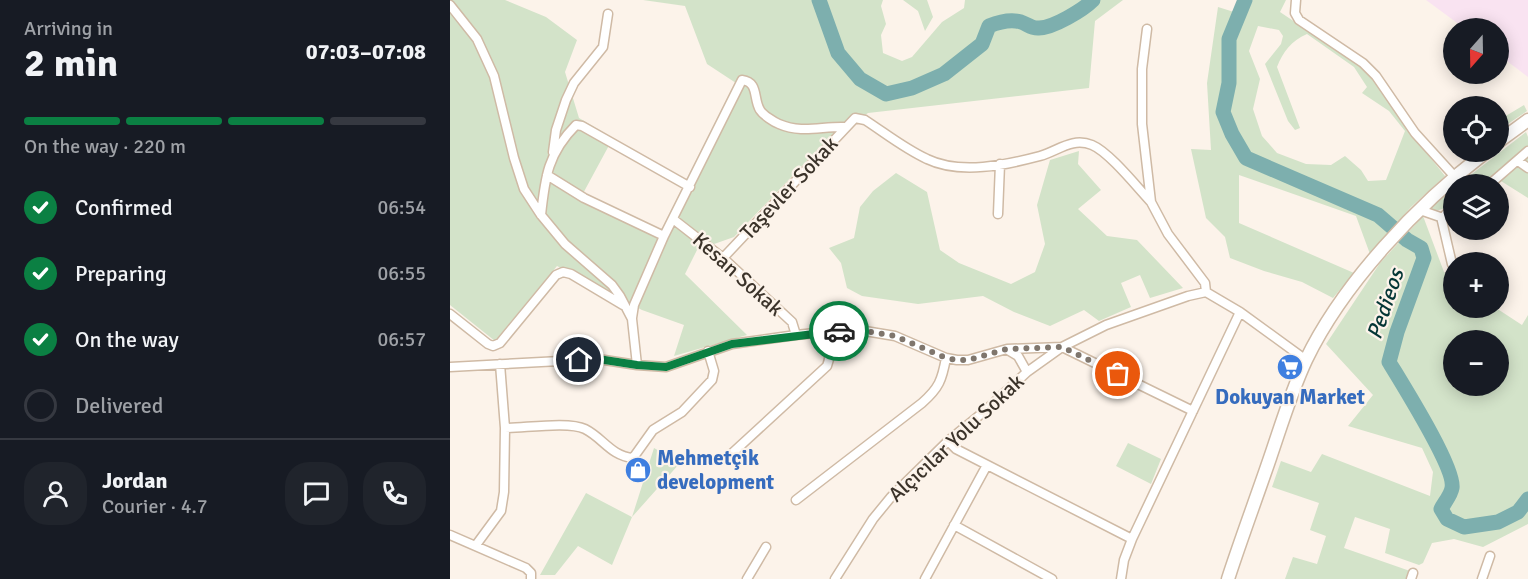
<!DOCTYPE html>
<html lang="en">
<head>
<meta charset="utf-8">
<style>
  body { margin:0; font-family:Signika,sans-serif; background:#20242c; color:#f1f3f6; height:100vh; display:flex; flex-direction:column; font-size:22px; white-space:nowrap }
  * { box-sizing:border-box; margin:0 }
  p { font-size:20px; color:#9ea1a6 }
  .icon { flex:none; width:33px; height:33px; fill:none; stroke:currentColor; stroke-width:2; stroke-linecap:round; stroke-linejoin:round }
  .map { position:relative; flex:1; overflow:hidden }
  .sheet { display:flex; flex-direction:column; background:#171b24; width:450px }
  .sheet>* { flex:none }
  .needle { width:39px; rotate:200deg }
  .buttons { position:absolute; left:993px; top:18px; display:grid; gap:12px }
  .buttons a { display:grid; place-items:center; width:66px; height:66px; border-radius:50%; background:#171b24; box-shadow:0 3px 15px #0003; font-size:30px }
  .pin { position:absolute; display:grid; place-items:center; width:51px; height:51px; color:#fff; margin:-26px; border:3px solid #fff; border-radius:50%; box-shadow:0 2px 6px #0007 }
  .courier { position:absolute; display:grid; place-items:center; width:60px; height:60px; margin:-30px; border:4px solid #0b8043; border-radius:50%; background:#fff; color:#222; box-shadow:0 2px 8px #0007 }
  .headline em { font-style:normal; font-weight:700 }
  .headline div { display:flex; flex-direction:column-reverse }
  .headline { display:flex; align-items:center; justify-content:space-between; height:102px; padding:0 24px }
  h1 { font-size:39px; font-weight:700; line-height:45px }
  .bar { display:grid; grid-template-columns:repeat(4,1fr); gap:9px 6px; align-content:center; height:72px; padding:0 24px }
  .bar i { height:8px; border-radius:4px; background:#363941 }
  .bar .selected { background:#0b8043 }
  .bar p { grid-column:span 4 }
  .line { display:flex; align-items:center; gap:15px; padding:0 24px; border-top:2px solid #363941 }
  .line div { flex:1 }
  .round { display:grid; place-items:center; flex:none; width:63px; height:63px; border-radius:24px; background:#20242c }
  ol { padding:0 24px; list-style:none }
  li { display:flex; align-items:center; gap:18px; height:66px }
  li p { margin-inline-start:auto }
  li .icon { padding:6px; border-radius:50%; background:#0b8043; color:#fff; stroke-width:4 }
  li:last-child { color:#9ea1a6 }
  li i { width:33px; height:33px; border:3px solid #363941; border-radius:50% }
  main { display:flex; flex:1; min-height:0 }
  .map>svg:first-child { display:block }
  .education { fill:#f9e3f1 }
  .green { fill:#d3e3c9; fill-rule:evenodd }
  .lines { fill:none; stroke-linecap:round; stroke-linejoin:round }
  .river { stroke:#7dafae; stroke-width:15 }
  .minor-casing { stroke:#cfbaa5; stroke-width:11 }
  .secondary-casing { stroke:#cfbaa5; stroke-width:15 }
  .minor { stroke:#fff; stroke-width:8 }
  .secondary { stroke:#fff; stroke-width:12 }
  .done { stroke:#7f766d; stroke-width:6; stroke-dasharray:0 10.8 }
  .route { stroke:#0b8043; stroke-width:8 }
  .labels { text-anchor:middle; dominant-baseline:central; stroke-width:4.5; stroke-linejoin:round; paint-order:stroke }
  .street-label { font-size:21px; fill:#3b332a; stroke:#fcf3ea }
  .shop-label { font-size:21px; font-weight:bold; fill:#366cbe; stroke:#fcf3ea }
  .water-label { font-size:22px; font-style:italic; fill:#043636; stroke:#fcf3ea }
</style>
</head>
<body>
<main>
<section class="sheet">
<div class="headline"><div><h1>2 min</h1><p>Arriving in</p></div><em>07:03–07:08</em></div>
<div class="bar"><i class="selected"></i><i class="selected"></i><i class="selected"></i><i></i><p>On the way · 220 m</p></div>
<ol>
<li><svg class="icon" aria-label="check" viewBox="0 0 24 24"><path d="M5 12l5 5 9-10"/></svg>Confirmed<p>06:54</p></li>
<li><svg class="icon" aria-label="check" viewBox="0 0 24 24"><path d="M5 12l5 5 9-10"/></svg>Preparing<p>06:55</p></li>
<li><svg class="icon" aria-label="check" viewBox="0 0 24 24"><path d="M5 12l5 5 9-10"/></svg>On the way<p>06:57</p></li>
<li><i></i>Delivered</li>
</ol>
<div class="line" style="height:108px"><a class="round"><svg class="icon" aria-label="person" viewBox="0 0 24 24"><circle cx="12" cy="8" r="4"/><path d="M4 21q1-7 8-7t8 7"/></svg></a><div><b>Jordan</b><p>Courier · 4.7</p></div><a class="round"><svg class="icon" aria-label="chat" viewBox="0 0 24 24"><path d="M4 5h16v11H9l-5 4z"/></svg></a><a class="round"><svg class="icon" aria-label="phone" viewBox="0 0 24 24"><path d="M5 4h4l2 5-3 2q2 4 5 5l2-3 5 2v4C11 20 4 13 5 4z"/></svg></a></div>
</section>
<div class="map">
<svg width="1078" height="579" viewBox="0 0 1078 579">
  <rect width="100%" height="100%" fill="#fcf3ea"/>
  <path class="education" d="M976,0H1078V77L1049,55L1048,28H1014Z"/>
  <path class="green" d="M0,0H55L96,17L127,40L115,72L129,118L163,138L130,199L209,239L289,85L257,64L235,6L193,0H433L431,6L436,24L431,35L433,53L452,61L462,57L492,22L514,8L515,0H673L645,21L639,88L418,113L369,148L284,237L247,250L235,274L297,335L224,356L234,325L192,310L107,266L45,341L0,305Z
    M453,0H477L483,17L475,31L468,11Z
    M788,0H836L830,12L909,65L921,77L960,132L995,176L961,207L920,254L906,216L789,175V223L904,273L883,298L852,282L814,271L780,258L775,237L756,218L741,149L761,150L757,83L768,7L784,12ZM808,26L829,30L833,36L831,44L815,64L838,121L845,130L850,128L827,67C833,52 841,41 857,34L904,67L917,87L912,93L939,111L955,131L936,180L918,181L911,170L895,156L881,165L856,164L827,153L812,136L803,109L810,79L799,51Z
    M1074,105L1077,111L1049,130V120Z
    M1076,132L1078,137V198L1043,176L1032,184H1009Z
    M629,151L628,164L651,190L628,209L657,236L687,240L733,288L700,298L690,275L671,283L681,307L649,321L634,310L600,326L564,312L533,296L468,304L412,296L397,288L391,263L379,248L404,238L410,207L423,191L446,173L477,192L490,250L509,263L561,284L585,272L595,244L587,205L600,160Z
    M1003,189V206L982,212V206Z
    M973,216L994,272L1003,278L1004,308H1046L1072,325L1078,315V524L1033,547L1004,539L982,543L973,563L969,565L935,553L940,529L905,517L894,548L960,571L957,579H835L843,557L867,564L876,536L860,530L869,503L822,487L831,461L861,472L872,454L980,496L983,472L972,448L898,426L923,395L876,344L930,263ZM1004,340H1048V386H1004Z
    M678,443L711,459L701,484L666,466Z
    M204,448L230,463L182,517L162,565L128,546L105,575H90L136,493L182,517Z"/>
  <g class="lines">
    <path class="river" d="M369,0L388,53L410,79L436,94L462,88L494,74L532,44L539,26C549,22 560,19 571,22C577,24 582,29 589,28C603,28 633,10 643,0
      M795,0L779,39V83L773,112L782,134L796,158L928,215L957,240L971,248L974,258L947,332L939,362C951,382 1006,469 1002,488C1001,495 994,503 991,509L997,519L1014,527L1048,522L1068,512L1078,499"/>
    <defs>
      <path id="minor" d="M846,0L845,13L849,20L913,63L926,76L965,133L1005,177
        M0,5L27,39L44,76L64,158L74,189L91,215L115,244L162,285L170,296L182,319L187,365
        M697,29L692,69V124L701,202L718,234L755,283L756,292
        M103,152L106,130L116,100L124,83L153,47L158,14
        M1068,161L1078,168
        M97,175L134,198L214,236
        M1040,184L1078,151
        M970,210L993,218
        M548,214L550,164
        M91,215C95,177 98,153 126,125L132,126L240,187
        M993,218L992,221L1002,264
        M993,218L996,214L1004,210
        M223,219L273,258L342,322L346,335
        M273,258L405,118L415,120C435,133 455,149 477,159C510,175 556,165 590,156C608,151 622,137 642,145C659,152 687,187 701,202
        M756,292L790,312L856,360
        M0,314L38,344L43,346L50,343L106,275L113,272L121,274L173,305
        M182,318L184,305L214,236L292,80C309,82 303,99 310,110C313,115 324,122 329,124C352,134 372,126 395,127
        M558,350L568,356L577,372
        M0,367L148,359L187,365L216,367L282,344L346,335L403,329L445,336L496,358L507,360H518L557,349L612,347L743,411
        M55,428C75,428 119,421 135,429C153,438 161,456 183,458L203,430L232,412L262,380L264,371L258,351
        M498,441L506,449L682,539
        M278,457L377,366C382,354 378,344 374,332
        M346,500L472,403C489,388 492,380 496,358
        M504,525L602,579
        M0,535L76,568L81,573V579
        M26,545L51,511L54,492L55,428L50,364
        M297,579L316,547
        M385,579L423,519L441,497L498,441L536,410L577,372L612,347L656,325L738,296L756,292
        M475,579L537,465
        M671,579L674,560L682,539L790,312
        M961,579L963,573
        M1032,579L1040,556"/>
      <path id="secondary" d="M1048,142L1078,120
        M778,579C791,539 806,499 820,458C831,426 841,392 856,360C893,283 968,204 1036,152"/>
    </defs>
    <use href="#minor" class="minor-casing"/>
    <use href="#secondary" class="secondary-casing"/>
    <use href="#minor" class="minor"/>
    <use href="#secondary" class="secondary"/>
  </g>
  <g class="lines">
    <path class="done" d="M389,331L404,329L445,336L496,358L507,360H518L557,349L612,347L668,374"/>
    <path class="route" d="M129,360L148,359L187,365L216,367L282,344L389,331"/>
  </g>
  <defs>
    <symbol id="supermarket-disc" viewBox="-11 -11 22 22"><circle r="9.5" fill="#3f7fe0" stroke="#fcf3ea"/><path d="M-6-5.5h2.5l.6 2H6L4.5 2H-2.5L-4.4-4H-6ZM-1.5 3.2a1.3 1.3 0 1 0 .1 0ZM3 3.2a1.3 1.3 0 1 0 .1 0Z" fill="#fff"/></symbol>
    <symbol id="shop-disc" viewBox="-11 -11 22 22"><circle r="9.5" fill="#3f7fe0" stroke="#fcf3ea"/><path d="M-5-2.5h2.3a2.7 3.5 0 0 1 5.4 0H5L5.5 6h-11ZM-1.5-2.5h3a1.5 2.3 0 0 0-3 0Z" fill="#fff"/></symbol>
  </defs>
  <g fill-rule="evenodd">
    <use href="#supermarket-disc" x="825" y="352" width="30" height="30"/>
    <use href="#shop-disc" x="173" y="455" width="30" height="30"/>
  </g>
  <g class="labels">
    <g class="street-label">
      <text transform="translate(339 188) rotate(-47)">Taşevler Sokak</text>
      <text transform="translate(288 274) rotate(42)">Kesan Sokak</text>
      <text transform="translate(506 438) rotate(-43)">Alçıcılar Yolu Sokak</text>
    </g>
    <g class="shop-label">
      <text x="840" y="397">Dokuyan Market</text>
      <text x="207" y="458" text-anchor="start">Mehmetçik<tspan x="207" dy="24">development</tspan></text>
    </g>
    <g class="water-label">
      <text transform="translate(935 304) rotate(-71)">Pedieos</text>
    </g>
  </g>
</svg>
<div class="buttons">
<a><svg class="needle" viewBox="-14 -14 28 28"><path d="M0-13l5 13h-10z" fill="#e53935"/><path d="M0 13l5-13h-10z" fill="#9ea1a6"/></svg></a>
<a><svg class="icon" aria-label="locate" viewBox="0 0 24 24"><circle cx="12" cy="12" r="6"/><path d="M12 2v4M12 18v4M2 12h4M18 12h4"/></svg></a>
<a><svg class="icon" aria-label="layers" viewBox="0 0 24 24"><path d="M12 4l9 5-9 5-9-5zM3 14l9 5 9-5"/></svg></a>
<a>+</a>
<a>−</a>
</div>
<div class="pin" style="left:668px;top:374px;background:#ea580c"><svg class="icon" aria-label="bag" viewBox="0 0 24 24"><path d="M5 8h14l-1 12H6zM9 8a3 3 0 0 1 6 0"/></svg></div>
<div class="pin" style="left:129px;top:360px;background:#1f2937"><svg class="icon" aria-label="home" viewBox="0 0 24 24"><path d="M3 11l9-7 9 7M6 9v11h12V9"/></svg></div>
<div class="courier" style="left:389px;top:331px"><svg class="icon" aria-label="car" viewBox="0 0 24 24"><path d="M5 17H2v-5l4-1 3-4h7l3 4 3 1v5h-3M9 17h6M6 11h13"/><circle cx="7" cy="17" r="2"/><circle cx="17" cy="17" r="2"/></svg></div>
</div>
</main>
</body>
</html>
